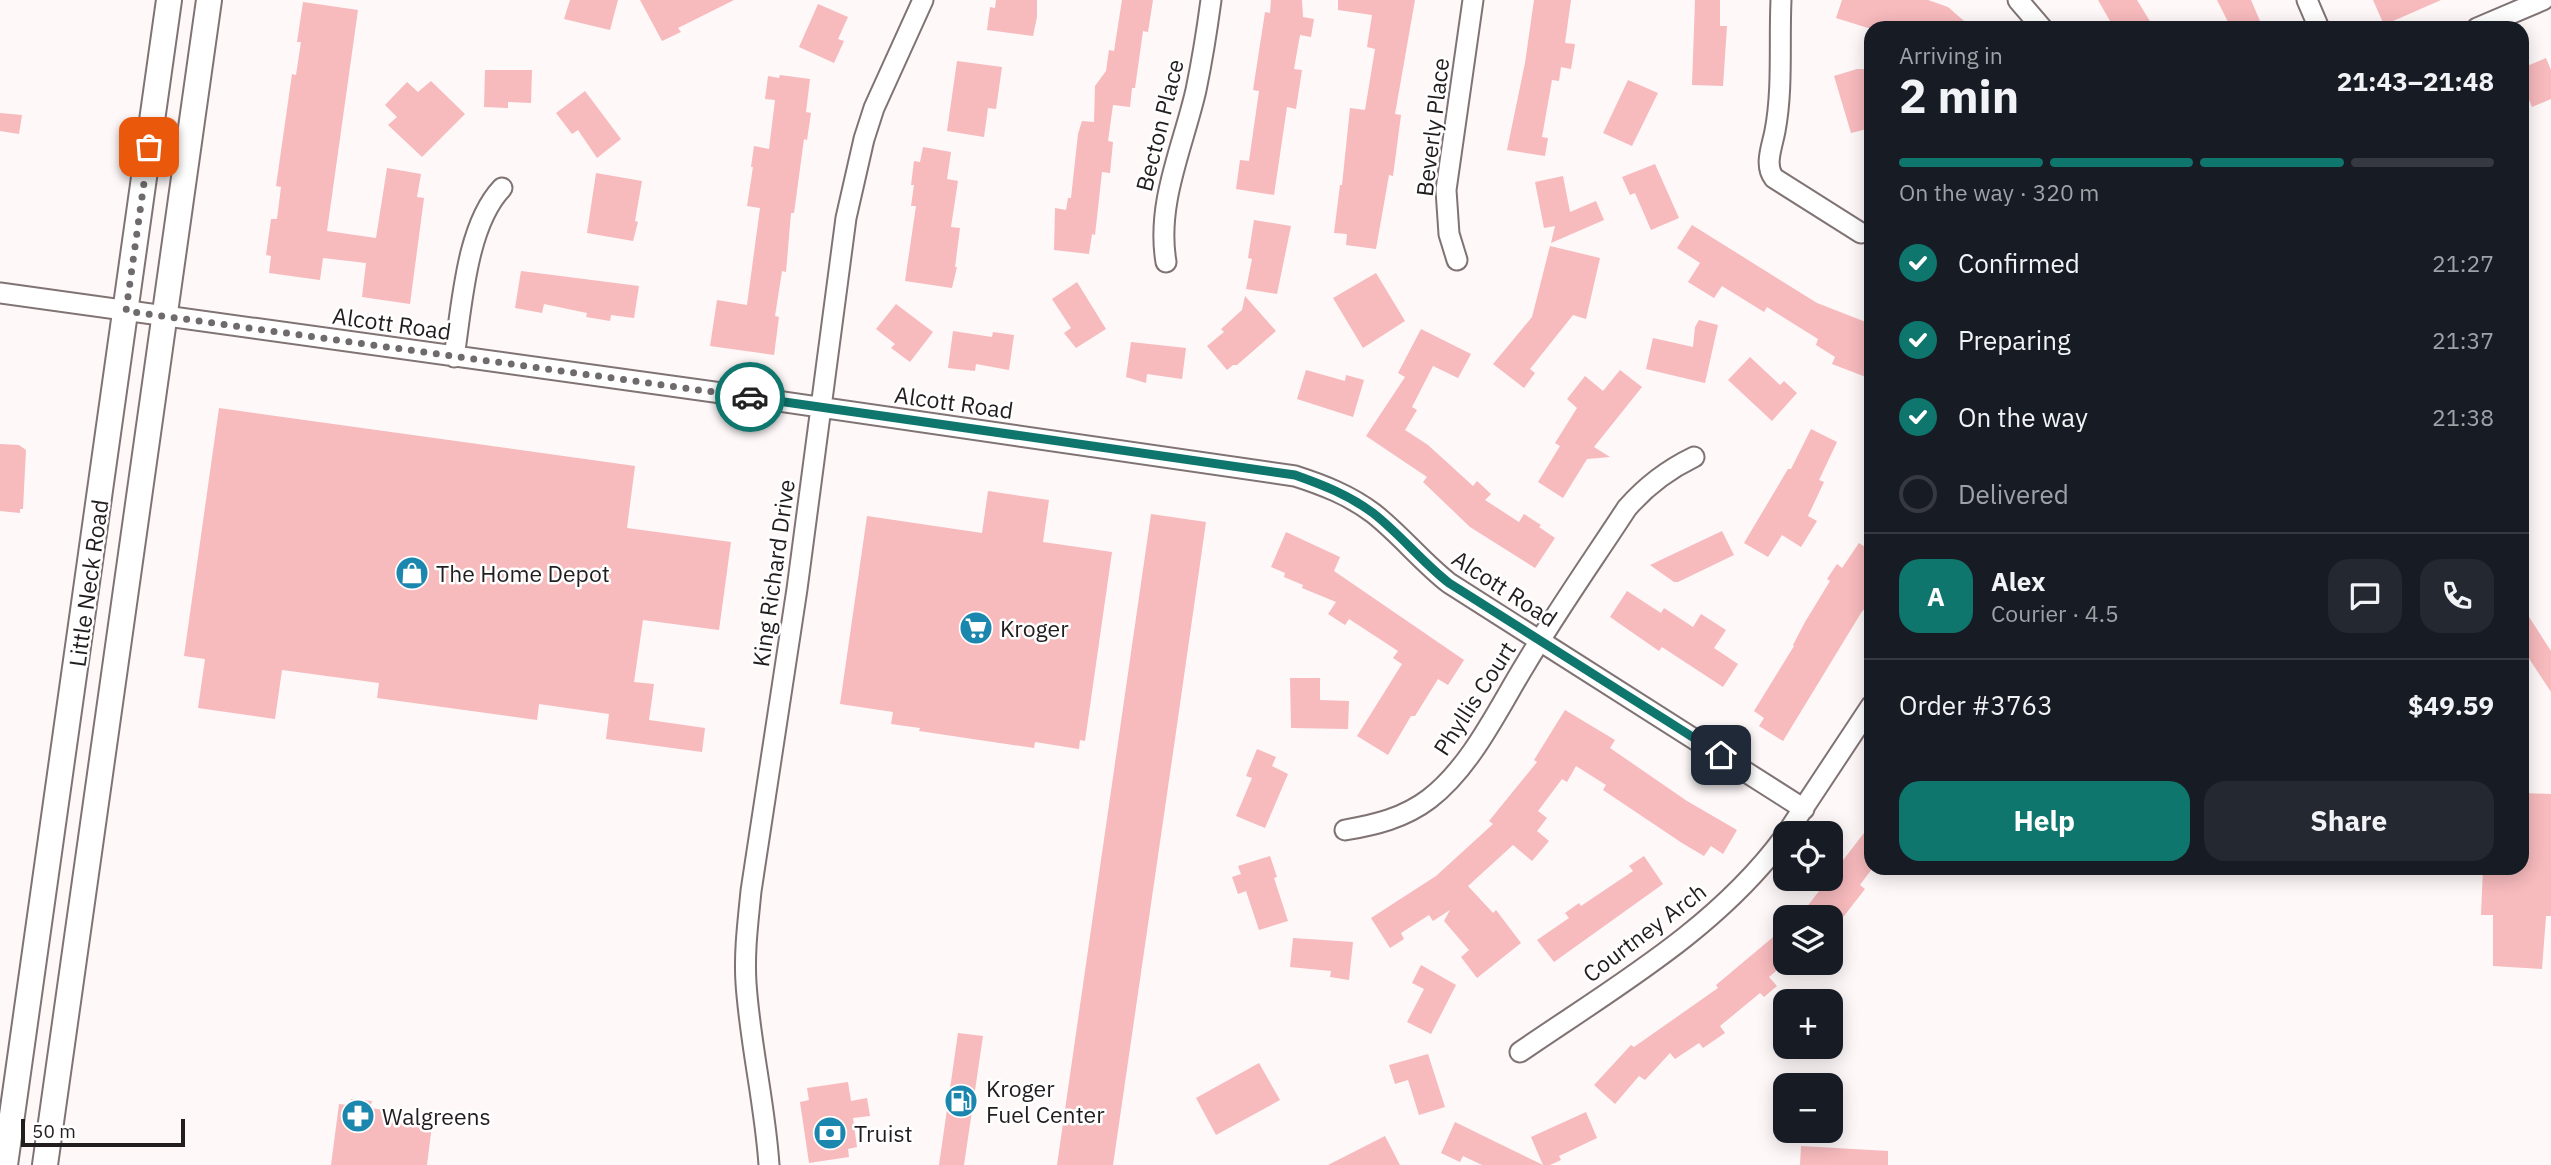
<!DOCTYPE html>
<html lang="en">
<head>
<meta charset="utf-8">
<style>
  body { margin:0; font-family:"IBM Plex Sans",sans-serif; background:#242831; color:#f1f3f6; height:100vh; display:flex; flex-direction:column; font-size:26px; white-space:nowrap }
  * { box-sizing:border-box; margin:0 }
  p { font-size:23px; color:#9ea1a6 }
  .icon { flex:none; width:38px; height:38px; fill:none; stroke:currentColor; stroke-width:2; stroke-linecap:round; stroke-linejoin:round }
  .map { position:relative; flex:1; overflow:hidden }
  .details { position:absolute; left:1864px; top:21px; width:665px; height:854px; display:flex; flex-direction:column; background:#171b24; border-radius:21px; box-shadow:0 4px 18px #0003 }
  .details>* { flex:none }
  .fabs { position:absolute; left:1773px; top:821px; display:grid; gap:14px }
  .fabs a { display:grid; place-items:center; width:70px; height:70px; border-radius:14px; background:#171b24; box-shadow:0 4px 18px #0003; font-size:35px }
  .scale { position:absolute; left:21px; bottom:18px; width:164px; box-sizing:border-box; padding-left:7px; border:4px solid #221d1e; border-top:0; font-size:19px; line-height:24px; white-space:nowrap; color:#221d1e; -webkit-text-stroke:5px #fff; paint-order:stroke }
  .pin { position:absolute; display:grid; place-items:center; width:60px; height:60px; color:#fff; margin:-30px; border-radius:14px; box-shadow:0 4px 10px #0006 }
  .courier { position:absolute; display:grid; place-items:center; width:70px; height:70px; margin:-35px; border:5px solid #0f766e; border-radius:50%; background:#fff; color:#222; box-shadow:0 2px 9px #0007 }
  .headline em { font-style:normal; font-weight:700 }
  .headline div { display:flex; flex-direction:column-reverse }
  .headline { display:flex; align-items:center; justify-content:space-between; height:119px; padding:0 35px }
  h1 { font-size:46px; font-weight:700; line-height:52px }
  .bar { display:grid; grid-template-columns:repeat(4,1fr); gap:10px 7px; align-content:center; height:84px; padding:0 35px }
  .bar i { height:9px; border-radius:5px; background:#363941 }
  .bar .selected { background:#0f766e }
  .bar p { grid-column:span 4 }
  .line { display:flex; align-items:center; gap:18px; padding:0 35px; border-top:2px solid #363941 }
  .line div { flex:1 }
  .round { display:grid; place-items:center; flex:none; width:74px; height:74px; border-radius:21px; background:#242831 }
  ol { padding:0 35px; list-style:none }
  li { display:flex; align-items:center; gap:21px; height:77px }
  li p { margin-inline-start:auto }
  li .icon { padding:7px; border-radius:50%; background:#0f766e; color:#fff; stroke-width:4 }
  li:last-child { color:#9ea1a6 }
  li i { width:38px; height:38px; border:4px solid #363941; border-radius:50% }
  .cta { display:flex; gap:14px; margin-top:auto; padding:14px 35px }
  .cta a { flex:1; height:80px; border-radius:21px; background:#0f766e; color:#fff; font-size:28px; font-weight:700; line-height:80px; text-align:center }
  .cta a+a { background:#242831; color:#f1f3f6 }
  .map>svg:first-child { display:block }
  .building { fill:#f7babd }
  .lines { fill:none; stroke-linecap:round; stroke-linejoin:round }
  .minor-casing { stroke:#807374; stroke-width:23 }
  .tertiary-casing { stroke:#807374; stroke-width:28 }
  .minor { stroke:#fff; stroke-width:19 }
  .tertiary { stroke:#fff; stroke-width:24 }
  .done { stroke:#6f6a6b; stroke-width:7; stroke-dasharray:0 12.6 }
  .route { stroke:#0f766e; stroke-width:9 }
  .labels { text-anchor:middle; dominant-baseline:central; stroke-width:5; stroke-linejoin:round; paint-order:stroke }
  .street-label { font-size:23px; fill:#221d1e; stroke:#fff }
  .poi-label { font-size:23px; fill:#221d1e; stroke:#fff; text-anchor:start }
</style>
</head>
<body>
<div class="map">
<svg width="2551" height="1165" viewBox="0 0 2551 1165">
  <rect width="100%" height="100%" fill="#fef8f9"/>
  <path class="building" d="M570,0H618L610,30L564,19Z
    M640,0H734L678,28L681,32L662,41Z
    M996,0H1037V17L1033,36L987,30L990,7L995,8Z
    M1122,0H1153L1148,32L1143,31L1135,88H1132L1130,107L1113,105L1108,141L1113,142L1110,173L1102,172L1095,235L1092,234L1089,254L1054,250L1055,208L1066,210L1068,198H1071L1078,134L1082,121L1094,122L1095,86L1106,71L1109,50L1114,51Z
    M1271,0H1302L1303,17L1314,19L1311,37L1300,35L1294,69L1302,70L1296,109L1287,107L1274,195L1236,189L1240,160L1249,161L1259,91L1253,90L1265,12L1270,13Z
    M1338,0H1415L1395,114L1401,115L1393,176L1389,175L1376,249L1346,245L1347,234L1334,233L1340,185H1342L1350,108L1365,110L1375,49L1367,47L1372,15L1338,10Z
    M1534,0H1571L1565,43L1575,44L1571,69L1561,67L1559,81L1552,80L1542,137L1548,138L1545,156L1507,150L1525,63Z
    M1695,0H1720V26H1727L1723,86L1692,85Z
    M1842,0H1928L1948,7L1972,28H1868L1836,18Z
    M2098,0H2137L2154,28H2114Z
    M2217,0H2251L2263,28H2231Z
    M2373,0H2441L2384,25Z
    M303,2L358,10L327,231L376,238L387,168L421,174L417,197L424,198L410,304L362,297L366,263L323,258L320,280L269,273L271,256L266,255L271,219H277L281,187L276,186L292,74L296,75L301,42H297Z
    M818,4L848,17L838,39L844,41L834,63L799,47Z
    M2546,58L2551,70V99L2532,107L2527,95L2522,98V68Z
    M957,61L1002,67L996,109L988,108L984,137L947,131Z
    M1857,69H1865L1871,91V128L1851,133L1834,76Z
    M485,70H532L531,103L508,102V108L484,107Z
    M780,75L810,79L806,112L811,113L807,140L804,139L794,213H791L786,272L782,271L775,316L779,317L774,355L710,346L717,300L747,305L760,208L747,206L753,167H751L754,146L769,149L775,100L765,99L768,76L779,78Z
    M1628,80L1658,93L1632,146L1603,133Z
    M431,81L465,114L422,157L388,125L397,117L385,105L407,82L418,92Z
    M585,91L621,139L597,158L578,130L572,134L556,113Z
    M0,113L22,115L19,134L0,131Z
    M923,147L951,152L947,179L958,181L951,227L960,228L955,267H957L952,288L905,281L916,206H911L914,185H911L914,161L920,162Z
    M1655,164L1679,218L1651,230L1635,193L1630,195L1622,177Z
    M596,173L642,181L635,221L638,222L633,241L587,233Z
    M1563,176L1570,212L1596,201L1604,220L1551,243L1555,226L1544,228L1535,182Z
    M1254,220L1291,226L1277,294L1246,289L1252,259L1248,258Z
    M1692,225L1817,303L1871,324V379L1832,364L1835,357L1816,345L1818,339L1767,307L1764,312L1722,286L1714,298L1688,282L1700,263L1677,248Z
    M1550,246L1600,258L1586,319L1573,315L1530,369L1535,373L1524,388L1493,364L1532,317Z
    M521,271L639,286L634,318L611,315L610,321L586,317L587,313L544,304L542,313L515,308Z
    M1376,273L1405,321L1363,348L1333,298Z
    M1077,282L1106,329L1076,348L1064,333L1071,328L1052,299Z
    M1245,296L1276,331L1237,365H1233L1227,370L1207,346L1224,332L1221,329L1242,310Z
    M896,304L933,332L910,362L891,348L895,344L876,329Z
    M1699,320L1718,325L1705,383L1646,369L1653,338L1693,347L1695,327Z
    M1421,329L1471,354L1458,378L1433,366L1412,407L1417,410L1405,430L1428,445L1473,486L1477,481L1491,494L1485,500L1519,522L1524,514L1541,525L1539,527L1555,538L1535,568L1470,527L1423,482L1427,477L1366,436L1405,377L1398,373Z
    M953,331L992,337L993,332L1014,335L1009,370L976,364L975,371L948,368Z
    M1131,342L1186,348L1182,379L1147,374L1146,383L1126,377Z
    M1750,357L1780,385L1784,381L1797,393L1772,421L1728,380Z
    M1306,370L1345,381L1346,375L1364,380L1353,417L1297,399Z
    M1620,370L1642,387L1594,447L1610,457L1587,459L1563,498L1538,482L1560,446L1555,443L1577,408L1567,399L1585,376L1603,391Z
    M219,408L635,466L627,528L731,542L719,630L643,620L634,682L654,684L649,720L705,728L702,752L606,739L609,714L539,704L537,720L377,698L379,683L282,670L275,719L198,708L205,659L184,656Z
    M1811,429L1837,442L1819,480L1824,482L1808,516L1817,521L1801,547L1782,535L1768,557L1744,543L1788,469H1791Z
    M0,444L19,445L26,450L23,509H20V513L0,511Z
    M988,491L1049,500L1043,542L1112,552L1085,741L1080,740L1079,749L1035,742L1034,748L919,731L920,728L891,724L893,712L840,704L867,516L982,533Z
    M1151,514L1206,522L1175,739L1113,1165H1057Z
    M1722,531L1734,555L1678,582H1674L1650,565Z
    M1286,532L1340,557L1334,571L1464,660L1448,685L1438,679L1415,716H1411L1388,755L1357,736L1402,664L1393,658L1398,651L1349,619L1345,625L1328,614L1336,602L1302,588L1303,585L1284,577L1285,573L1271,567Z
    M1859,543L1871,551V601L1861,613L1783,741L1759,726L1764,718L1754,711L1794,646L1793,645L1805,622L1830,581L1827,579L1837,564L1842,568Z
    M1627,591L1661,613L1664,608L1693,627L1701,614L1726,630L1714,648L1738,664L1723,687L1662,647L1659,651L1610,617Z
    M2522,606L2551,651V692L2522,648Z
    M1290,678H1320V700L1349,701L1348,729L1291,728Z
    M1565,710L1615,740L1610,748L1687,801L1737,830L1723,854L1711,846L1704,856L1682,843L1603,790L1606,785L1576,766L1567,782L1562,779L1538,811L1547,818L1537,831L1549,841L1532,861L1513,845L1468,886L1493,913L1496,910L1521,943L1477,978L1461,957L1469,950L1444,921L1450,910L1433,921L1429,915L1401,933L1404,939L1390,948L1371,918L1436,876L1493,824L1489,821L1537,762L1534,760Z
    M1257,749L1276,757L1272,766L1288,774L1265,828L1236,816L1252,778L1246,776Z
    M2522,793L2551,794V916H2546L2542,969L2493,966V915H2481L2483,868H2522Z
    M1871,824V870L1860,885L1865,889L1830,934V917H1799Z
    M1270,856L1277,877L1274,878L1288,921L1259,930L1246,891L1238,894L1232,877L1241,874L1238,866Z
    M1644,856L1663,884L1554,962L1537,940L1569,918L1565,913L1579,903L1581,906L1633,871L1629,866Z
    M1785,927V963L1769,977L1777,986L1764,997L1760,993L1720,1026L1725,1033L1703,1048L1699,1043L1675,1059L1670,1053L1645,1080L1639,1076L1615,1104L1594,1085L1631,1045L1634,1047L1718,988L1716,985Z
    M1293,938L1353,942L1349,980L1330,977L1331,971L1290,967Z
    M1421,965L1456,985L1431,1034L1407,1022L1424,989L1412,983Z
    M958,1033L983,1036L964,1165H939Z
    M1428,1054L1445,1107L1419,1115L1408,1080L1395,1084L1389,1065Z
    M1259,1063L1280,1100L1216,1135L1196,1098Z
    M848,1082L851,1101L867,1098L870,1116L853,1118L857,1147L848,1149L849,1157L809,1163L800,1102L809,1100L807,1088Z
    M351,1099L372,1101L370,1108L433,1117L427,1165H331L339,1104L350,1105Z
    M1586,1112L1597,1138L1559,1156L1561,1160L1550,1165H1482L1463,1156L1460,1162L1441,1153L1455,1122L1543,1165L1531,1137Z
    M1385,1136L1400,1165H1328Z
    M1801,1146L1888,1151V1165H1800Z"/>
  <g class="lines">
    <defs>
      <path id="minor" d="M1781,0C1779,43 1783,89 1775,131C1772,147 1764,165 1774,178L1861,233
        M2018,0L2042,28
        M2307,0L2319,28
        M2477,28L2543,0
        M1457,260L1449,234L1446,190L1473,0
        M1166,262C1156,203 1183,147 1196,90C1202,61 1207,30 1211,0
        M0,293L743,396L1295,476C1323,485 1349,495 1373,513C1400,534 1422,562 1449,583L1804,809
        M454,357C462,306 466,226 502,188
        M1345,830C1375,825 1404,818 1429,799C1471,767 1498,709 1525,665C1557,611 1593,560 1627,508C1647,485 1667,470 1694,457
        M1787,833L1871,706
        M1520,1052C1613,988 1717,929 1785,836
        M769,1165C765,1104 750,1044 746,983C744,952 748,922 751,891L797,589L846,218L864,139L874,108L923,0"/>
      <path id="tertiary" d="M5,1165L169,0
        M45,1165L209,0"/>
    </defs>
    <use href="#minor" class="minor-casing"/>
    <use href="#tertiary" class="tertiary-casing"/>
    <use href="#minor" class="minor"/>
    <use href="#tertiary" class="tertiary"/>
  </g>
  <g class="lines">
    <path class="done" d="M149,147L126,311L750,397"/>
    <path class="route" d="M750,397L1295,475C1323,485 1349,495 1373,513C1400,534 1422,562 1449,583L1721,755"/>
  </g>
  <defs>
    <symbol id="shop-disc" viewBox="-11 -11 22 22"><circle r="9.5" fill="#1b87ae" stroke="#fff"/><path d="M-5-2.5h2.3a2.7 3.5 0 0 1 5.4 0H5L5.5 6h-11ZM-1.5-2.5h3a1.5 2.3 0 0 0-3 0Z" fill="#fff"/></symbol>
    <symbol id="supermarket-disc" viewBox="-11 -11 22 22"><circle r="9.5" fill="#1b87ae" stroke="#fff"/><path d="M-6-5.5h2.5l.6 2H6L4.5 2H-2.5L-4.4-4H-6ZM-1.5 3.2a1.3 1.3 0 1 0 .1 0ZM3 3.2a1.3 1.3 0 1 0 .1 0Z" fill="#fff"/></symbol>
    <symbol id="fuel-disc" viewBox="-11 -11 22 22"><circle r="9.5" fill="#1b87ae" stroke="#fff"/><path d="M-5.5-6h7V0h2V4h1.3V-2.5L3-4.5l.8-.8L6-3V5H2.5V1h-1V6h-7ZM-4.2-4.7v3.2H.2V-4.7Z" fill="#fff"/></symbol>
    <symbol id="pharmacy-disc" viewBox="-11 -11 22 22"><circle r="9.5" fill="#1b87ae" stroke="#fff"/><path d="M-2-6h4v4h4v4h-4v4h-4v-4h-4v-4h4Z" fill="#fff"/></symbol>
    <symbol id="bank-disc" viewBox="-11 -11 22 22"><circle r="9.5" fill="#1b87ae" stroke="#fff"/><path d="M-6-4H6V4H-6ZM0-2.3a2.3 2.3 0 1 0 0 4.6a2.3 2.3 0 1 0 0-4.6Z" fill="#fff"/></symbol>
  </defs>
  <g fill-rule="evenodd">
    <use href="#shop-disc" x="393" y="554" width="38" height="38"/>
    <use href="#supermarket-disc" x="957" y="609" width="38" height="38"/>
    <use href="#fuel-disc" x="942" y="1082" width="38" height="38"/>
    <use href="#pharmacy-disc" x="339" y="1097" width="38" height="38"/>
    <use href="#bank-disc" x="811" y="1114" width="38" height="38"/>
  </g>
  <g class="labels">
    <g class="street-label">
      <text transform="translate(1159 125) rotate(-76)">Becton Place</text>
      <text transform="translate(1432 127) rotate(-83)">Beverly Place</text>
      <text transform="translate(392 323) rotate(8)">Alcott Road</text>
      <text transform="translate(954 402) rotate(8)">Alcott Road</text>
      <text transform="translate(773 573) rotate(-82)">King Richard Drive</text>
      <text transform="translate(88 583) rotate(-82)">Little Neck Road</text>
      <text transform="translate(1505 588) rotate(33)">Alcott Road</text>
      <text transform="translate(1474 698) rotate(-57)">Phyllis Court</text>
      <text transform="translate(1644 932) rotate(-37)">Courtney Arch</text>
    </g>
    <g class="poi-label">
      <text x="436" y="573">The Home Depot</text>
      <text x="1000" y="628">Kroger</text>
      <text x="986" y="1088">Kroger<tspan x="986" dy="26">Fuel Center</tspan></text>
      <text x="382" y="1116">Walgreens</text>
      <text x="854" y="1133">Truist</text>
    </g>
  </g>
</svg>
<div class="fabs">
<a><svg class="icon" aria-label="locate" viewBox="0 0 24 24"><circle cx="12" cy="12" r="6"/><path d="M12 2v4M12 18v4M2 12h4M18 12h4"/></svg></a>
<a><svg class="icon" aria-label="layers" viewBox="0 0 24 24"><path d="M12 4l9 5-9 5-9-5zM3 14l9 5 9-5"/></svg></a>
<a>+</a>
<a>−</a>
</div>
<div class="scale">50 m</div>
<div class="pin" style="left:149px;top:147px;background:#ea580c"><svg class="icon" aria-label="bag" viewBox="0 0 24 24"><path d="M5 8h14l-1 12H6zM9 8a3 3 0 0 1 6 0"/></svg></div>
<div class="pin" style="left:1721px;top:755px;background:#1f2937"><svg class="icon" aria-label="home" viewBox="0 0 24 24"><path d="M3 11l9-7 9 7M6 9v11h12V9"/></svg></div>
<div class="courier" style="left:750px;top:397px"><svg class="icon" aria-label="car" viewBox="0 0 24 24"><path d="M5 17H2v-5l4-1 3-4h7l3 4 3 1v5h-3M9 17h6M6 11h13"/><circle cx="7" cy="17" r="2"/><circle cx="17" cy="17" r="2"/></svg></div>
<section class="details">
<div class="headline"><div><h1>2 min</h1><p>Arriving in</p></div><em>21:43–21:48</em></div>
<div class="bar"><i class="selected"></i><i class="selected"></i><i class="selected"></i><i></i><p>On the way · 320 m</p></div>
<ol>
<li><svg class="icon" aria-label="check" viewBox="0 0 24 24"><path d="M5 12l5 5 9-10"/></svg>Confirmed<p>21:27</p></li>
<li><svg class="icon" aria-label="check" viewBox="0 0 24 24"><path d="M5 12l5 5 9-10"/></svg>Preparing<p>21:37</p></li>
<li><svg class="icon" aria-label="check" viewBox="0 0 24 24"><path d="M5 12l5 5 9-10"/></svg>On the way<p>21:38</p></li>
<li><i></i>Delivered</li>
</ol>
<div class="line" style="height:126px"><b class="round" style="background:#0f766e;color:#fff">A</b><div><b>Alex</b><p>Courier · 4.5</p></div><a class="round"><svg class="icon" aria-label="chat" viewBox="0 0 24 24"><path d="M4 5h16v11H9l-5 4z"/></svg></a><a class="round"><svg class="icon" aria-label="phone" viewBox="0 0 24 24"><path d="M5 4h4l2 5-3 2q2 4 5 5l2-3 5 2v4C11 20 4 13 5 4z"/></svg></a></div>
<div class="line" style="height:91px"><div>Order #3763</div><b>$49.59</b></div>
<div class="cta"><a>Help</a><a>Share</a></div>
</section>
</div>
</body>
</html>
